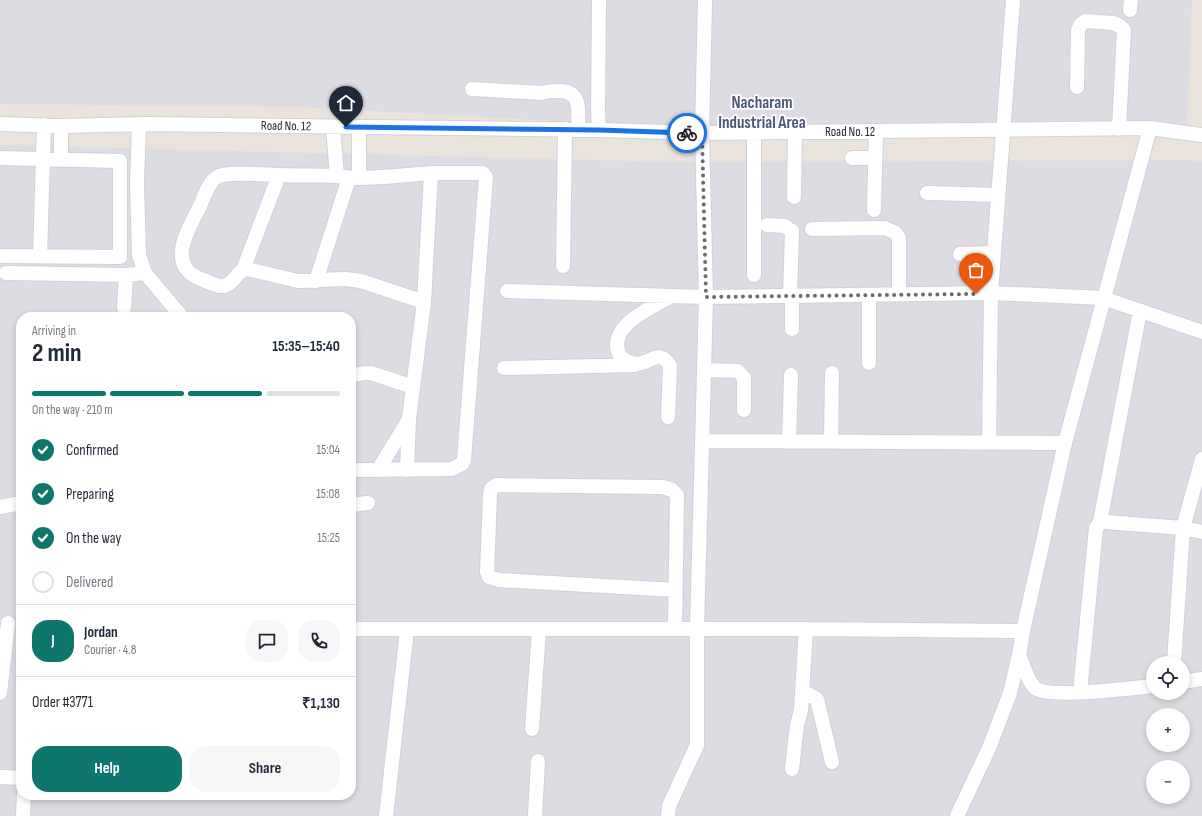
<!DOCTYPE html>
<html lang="en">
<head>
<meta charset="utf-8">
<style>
  body { margin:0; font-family:"Sofia Sans Condensed",sans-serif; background:#f6f6f7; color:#1f2937; height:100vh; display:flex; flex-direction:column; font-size:15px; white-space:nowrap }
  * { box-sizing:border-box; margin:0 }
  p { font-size:13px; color:#747a83 }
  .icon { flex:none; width:22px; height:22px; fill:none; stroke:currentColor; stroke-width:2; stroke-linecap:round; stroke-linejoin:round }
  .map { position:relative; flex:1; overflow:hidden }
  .panel { position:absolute; left:16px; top:312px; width:340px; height:488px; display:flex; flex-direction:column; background:#fff; border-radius:16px; box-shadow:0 2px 6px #0003 }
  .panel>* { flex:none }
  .controls { position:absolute; left:1146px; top:656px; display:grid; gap:8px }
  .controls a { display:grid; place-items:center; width:44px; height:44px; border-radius:50%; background:#fff; box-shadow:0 2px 6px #0003; font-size:20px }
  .pin { position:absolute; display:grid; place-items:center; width:34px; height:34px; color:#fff; margin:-41px -17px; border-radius:50% 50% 50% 0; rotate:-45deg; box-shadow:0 0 4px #0007 }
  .pin .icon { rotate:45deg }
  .courier { position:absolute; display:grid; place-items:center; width:40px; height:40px; margin:-20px; border:3px solid #1a73e8; border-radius:50%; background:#fff; color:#222; box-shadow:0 1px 5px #0007 }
  .headline em { font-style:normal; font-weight:700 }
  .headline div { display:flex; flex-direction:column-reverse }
  .headline { display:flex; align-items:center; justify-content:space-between; height:68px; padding:0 16px }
  h1 { font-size:26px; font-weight:700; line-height:30px }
  .bar { display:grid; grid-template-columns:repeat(4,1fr); gap:6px 4px; align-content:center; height:48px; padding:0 16px }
  .bar i { height:5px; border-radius:3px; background:#e0e1e3 }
  .bar .active { background:#0f766e }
  .bar p { grid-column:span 4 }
  .line { display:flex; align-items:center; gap:10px; padding:0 16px; border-top:1px solid #e0e1e3 }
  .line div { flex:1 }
  .round { display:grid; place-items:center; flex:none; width:42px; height:42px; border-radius:16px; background:#f6f6f7 }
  ol { padding:0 16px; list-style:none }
  li { display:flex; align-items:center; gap:12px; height:44px }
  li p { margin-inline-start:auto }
  li .icon { padding:4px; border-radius:50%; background:#0f766e; color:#fff; stroke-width:4 }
  li:last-child { color:#747a83 }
  li i { width:22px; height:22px; border:2px solid #e0e1e3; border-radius:50% }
  .action { display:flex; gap:8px; margin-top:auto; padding:8px 16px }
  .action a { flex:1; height:46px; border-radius:16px; background:#0f766e; color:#fff; font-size:16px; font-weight:700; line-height:46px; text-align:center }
  .action a+a { background:#f6f6f7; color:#1f2937 }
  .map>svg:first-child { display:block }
  .industrial { fill:#dddce3; fill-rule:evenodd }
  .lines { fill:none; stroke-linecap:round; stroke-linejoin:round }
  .minor-casing { stroke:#ced2dd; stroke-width:16 }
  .minor { stroke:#fff; stroke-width:14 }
  .done { stroke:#6d6a68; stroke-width:4; stroke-dasharray:0 7.2 }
  .route { stroke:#1a73e8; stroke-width:5 }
  .labels { text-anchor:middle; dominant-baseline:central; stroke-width:3.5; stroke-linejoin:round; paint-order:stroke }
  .street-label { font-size:13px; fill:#292929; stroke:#fff }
  .district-label { font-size:17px; font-weight:bold; fill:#4c5777; stroke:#fff }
</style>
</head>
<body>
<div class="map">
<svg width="1202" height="816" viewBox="0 0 1202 816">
  <rect width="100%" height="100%" fill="#eae3dc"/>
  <path class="industrial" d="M0,0H1192L1187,125L699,129L300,107L0,104Z
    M0,145L672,162L1187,160L1202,162V816H0ZM21,317H351V795H21ZM1153,663H1183V693H1153ZM1153,715H1183V745H1153ZM1153,767H1183V797H1153Z"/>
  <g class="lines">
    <defs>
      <path id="minor" d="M599,0L598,109L599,130
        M1130,10L1131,0
        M1077,87L1078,30L1081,24L1085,21L1113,23L1120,26L1124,30L1119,129
        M472,89L542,93C547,91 552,91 558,91C583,90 578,112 578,130
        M0,124L61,126L148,124L599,130L702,133L1150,128L1202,135
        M139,124L137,183L139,255L145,273L182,317
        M61,126V160
        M333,127L337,176
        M754,132V275
        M0,158L120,161V257L0,256
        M852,158H875
        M359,178V127
        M927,193L998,195
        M794,197L795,132
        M874,210L876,132
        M767,225L784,226L792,231L790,296
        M812,229L885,228L896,233L899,238V294
        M960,254L994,253
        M40,256L44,125
        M563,266L565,129
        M243,270L279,175
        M6,273L126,275L145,273
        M316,281L349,178
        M507,291L706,297L991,293L1103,298L1202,332
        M424,302L361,281L345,279L298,281L247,269C235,271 234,287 220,286C214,285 209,282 203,280C165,266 187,232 200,206C204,197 209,180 219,176C234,171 263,175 279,175C298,176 318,175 337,176C344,177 351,178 358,178C382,178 407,175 431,173
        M124,308L126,275
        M792,329V296
        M869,363V295
        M504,368L635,365
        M704,370L738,371L744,378V410
        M351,376L364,373H371L413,387
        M668,417L670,366C656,341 645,379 620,356C605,326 651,308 672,296
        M702,441L1065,443
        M789,442L791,375
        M831,442L832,373
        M989,442L991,293L1013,0
        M351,470L452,469L462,464L464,460L486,177L483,173H431L424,302L409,419L407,470
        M378,470L408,421
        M351,505L368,503
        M0,507L21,503
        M1100,522L1140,311
        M351,629H806L1023,631
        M675,629L677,495L672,490L663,487L496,485L491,489L490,495L487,572L489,577L499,580L675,590
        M1019,655C1023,664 1028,682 1035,688C1048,699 1134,688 1153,686
        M1174,663L1183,528L1202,459
        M1183,682L1202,679
        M802,691L817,699L832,762
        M1080,692L1096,528C1099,524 1100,522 1105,522L1183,528L1202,532
        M0,693L8,623
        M532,729L539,630
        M792,769L797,725L801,710L806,629
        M0,777L21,778
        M23,816L24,795
        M386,816L407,630
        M535,816L538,761
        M668,816L669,806L697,745V629L706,297L702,133L705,0
        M957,816L989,748L1010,693L1019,655L1023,631L1065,443L1150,128"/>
    </defs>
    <use href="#minor" class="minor-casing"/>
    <use href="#minor" class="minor"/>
  </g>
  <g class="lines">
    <path class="done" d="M687,133H702L706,297L976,294"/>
    <path class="route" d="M346,127L599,130L687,133"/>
  </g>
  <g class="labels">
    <g class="street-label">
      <text transform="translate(286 126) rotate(1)">Road No. 12</text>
      <text x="850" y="132">Road No. 12</text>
    </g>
    <g class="district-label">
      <text x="762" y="103">Nacharam<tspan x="762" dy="20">Industrial Area</tspan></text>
    </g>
  </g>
</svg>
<div class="controls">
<a><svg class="icon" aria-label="locate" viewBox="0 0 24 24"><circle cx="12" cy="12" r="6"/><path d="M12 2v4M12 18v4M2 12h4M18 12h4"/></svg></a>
<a>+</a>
<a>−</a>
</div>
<div class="pin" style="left:976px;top:294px;background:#ea580c"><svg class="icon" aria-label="bag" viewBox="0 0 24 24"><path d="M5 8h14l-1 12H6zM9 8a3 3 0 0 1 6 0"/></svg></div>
<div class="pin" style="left:346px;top:127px;background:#1f2937"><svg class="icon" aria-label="home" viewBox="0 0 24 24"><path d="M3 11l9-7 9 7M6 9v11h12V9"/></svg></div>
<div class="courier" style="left:687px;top:133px"><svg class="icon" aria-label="bike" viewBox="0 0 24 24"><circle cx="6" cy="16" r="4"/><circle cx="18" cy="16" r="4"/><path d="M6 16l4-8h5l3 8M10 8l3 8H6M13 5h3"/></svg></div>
<section class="panel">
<div class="headline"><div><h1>2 min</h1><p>Arriving in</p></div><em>15:35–15:40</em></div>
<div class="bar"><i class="active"></i><i class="active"></i><i class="active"></i><i></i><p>On the way · 210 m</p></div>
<ol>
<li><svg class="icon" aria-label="check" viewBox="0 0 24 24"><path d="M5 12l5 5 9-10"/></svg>Confirmed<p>15:04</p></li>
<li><svg class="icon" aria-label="check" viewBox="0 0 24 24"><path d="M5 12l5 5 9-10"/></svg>Preparing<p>15:08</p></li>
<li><svg class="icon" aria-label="check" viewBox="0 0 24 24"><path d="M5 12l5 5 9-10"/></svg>On the way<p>15:25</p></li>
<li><i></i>Delivered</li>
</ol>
<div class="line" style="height:72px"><b class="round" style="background:#0f766e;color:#fff">J</b><div><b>Jordan</b><p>Courier · 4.8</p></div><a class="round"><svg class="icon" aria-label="chat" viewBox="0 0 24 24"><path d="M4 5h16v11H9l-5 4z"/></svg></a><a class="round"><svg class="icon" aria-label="phone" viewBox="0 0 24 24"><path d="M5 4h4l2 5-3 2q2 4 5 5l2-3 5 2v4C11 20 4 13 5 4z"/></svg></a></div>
<div class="line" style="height:52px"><div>Order #3771</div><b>₹1,130</b></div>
<div class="action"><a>Help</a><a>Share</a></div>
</section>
</div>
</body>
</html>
